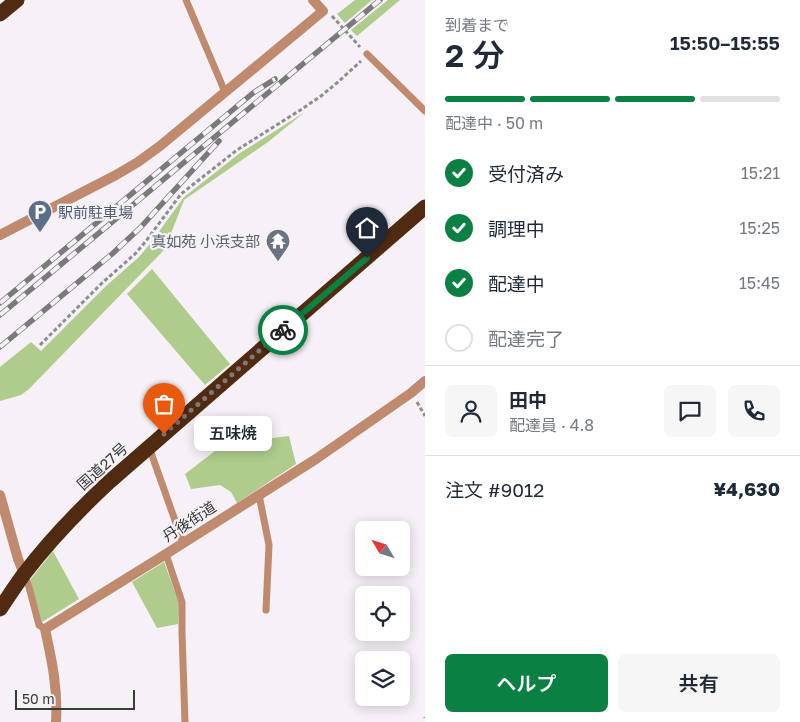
<!DOCTYPE html>
<html lang="ja">
<head>
<meta charset="utf-8">
<style>
  body { margin:0; font-family:"Golos Text","Noto Sans JP",sans-serif; background:#f6f6f7; color:#1f2937; height:100vh; display:flex; flex-direction:column; font-size:19px; white-space:nowrap }
  * { box-sizing:border-box; margin:0 }
  p { font-size:16px; color:#747a83 }
  .icon { flex:none; width:28px; height:28px; fill:none; stroke:currentColor; stroke-width:2; stroke-linecap:round; stroke-linejoin:round }
  .map { position:relative; flex:1; overflow:hidden }
  .drawer { display:flex; flex-direction:column; background:#fff; width:375px }
  .drawer>* { flex:none }
  .needle { width:32px; rotate:308deg }
  .buttons { position:absolute; left:355px; top:521px; display:grid; gap:10px }
  .buttons a { display:grid; place-items:center; width:55px; height:55px; border-radius:8px; background:#fff; box-shadow:0 2px 12px #0003; font-size:25px }
  .scale { position:absolute; left:15px; bottom:12px; width:120px; box-sizing:border-box; padding-left:5px; border:2px solid #3b3a3c; border-top:0; font-size:14px; line-height:18px; white-space:nowrap; color:#3b3a3c; -webkit-text-stroke:4px #f6f1f7; paint-order:stroke }
  .pin { position:absolute; display:grid; place-items:center; width:42px; height:42px; color:#fff; margin:-51px -21px; border-radius:50% 50% 50% 0; rotate:-45deg; box-shadow:0 0 5px #0007 }
  .pin .icon { rotate:45deg }
  .courier { position:absolute; display:grid; place-items:center; width:50px; height:50px; margin:-25px; border:4px solid #0b8043; border-radius:50%; background:#fff; color:#222; box-shadow:0 1px 6px #0007 }
  .bubble { position:absolute; height:35px; border-radius:8px; background:#fff; box-shadow:0 2px 12px #0003; font-size:16px; font-weight:600; line-height:35px; text-align:center }
  .summary em { font-style:normal; font-weight:600 }
  .summary div { display:flex; flex-direction:column-reverse }
  .summary { display:flex; align-items:center; justify-content:space-between; height:85px; padding:0 20px }
  h1 { font-size:32px; font-weight:600; line-height:38px }
  .bar { display:grid; grid-template-columns:repeat(4,1fr); gap:8px 5px; align-content:center; height:60px; padding:0 20px }
  .bar i { height:6px; border-radius:4px; background:#e0e1e3 }
  .bar .on { background:#0b8043 }
  .bar p { grid-column:span 4 }
  .line { display:flex; align-items:center; gap:12px; padding:0 20px; border-top:1px solid #e0e1e3 }
  .line div { flex:1 }
  .round { display:grid; place-items:center; flex:none; width:52px; height:52px; border-radius:8px; background:#f6f6f7 }
  ol { padding:0 20px; list-style:none }
  li { display:flex; align-items:center; gap:15px; height:55px }
  li p { margin-inline-start:auto }
  li .icon { padding:5px; border-radius:50%; background:#0b8043; color:#fff; stroke-width:4 }
  li:last-child { color:#747a83 }
  li i { width:28px; height:28px; border:2px solid #e0e1e3; border-radius:50% }
  .cta { display:flex; gap:10px; margin-top:auto; padding:10px 20px }
  .cta a { flex:1; height:58px; border-radius:8px; background:#0b8043; color:#fff; font-size:20px; font-weight:600; line-height:58px; text-align:center }
  .cta a+a { background:#f6f6f7; color:#1f2937 }
  main { display:flex; flex:1; min-height:0 }
  .map>svg:first-child { display:block }
  .green { fill:#afcc8c }
  .lines { fill:none; stroke-linecap:round; stroke-linejoin:round }
  .path { stroke:#908d91; stroke-width:3; stroke-dasharray:4 2.5; stroke-linecap:butt }
  .lane { stroke:#bf8a6e; stroke-width:7 }
  .street { stroke:#bf8a6e; stroke-width:10 }
  .highway { stroke:#512a12; stroke-width:15 }
  .rail-casing { stroke:#7b797c; stroke-width:5.5 }
  .rail { stroke:#f6f1f7; stroke-width:4; stroke-dasharray:11; stroke-linecap:butt }
  .done { stroke:#7c7a7d; stroke-width:5; stroke-dasharray:0 9 }
  .route { stroke:#0b8043; stroke-width:6 }
  .labels { text-anchor:middle; dominant-baseline:central; stroke-width:4.5; stroke-linejoin:round; paint-order:stroke }
  .service-label { font-size:15px; fill:#4e5e75; stroke:#f6f1f7; text-anchor:start }
  .worship-label { font-size:15px; fill:#5b616d; stroke:#f6f1f7; text-anchor:end }
  .street-label { font-size:15px; fill:#3b3a3c; stroke:#f6f1f7 }
</style>
</head>
<body>
<main>
<div class="map">
<svg width="425" height="722" viewBox="0 0 425 722">
  <rect width="100%" height="100%" fill="#f6f1f7"/>
  <path class="green" d="M355,0H372L345,23L337,14Z
    M388,0H400L357,36L351,30Z
    M305,112L268,142L184,200L165,249L29,389L21,395L0,401V367L31,342L41,351L106,286L139,257L150,244L184,197L240,153Z
    M152,269L230,364L205,385L127,294Z
    M289,436L296,464L237,503L231,492L220,485L191,489L185,474L224,444Z
    M53,551L79,599L42,622L30,580Z
    M164,562L179,603L178,624L157,628L132,582Z"/>
  <g class="lines">
    <path class="path" d="M332,16L360,47
      M40,345L102,283L135,254L146,241L181,194L237,150L302,109L321,96L338,82L361,61
      M417,402L425,416
      M425,717V718"/>
    <path class="lane" d="M186,0L225,92
      M367,54L425,111
      M149,447L183,543
      M259,495L269,545L266,610
      M166,554L182,602V633L185,722
      M24,574L29,587L39,625L45,629"/>
    <path class="street" d="M0,235L116,175L138,162L160,146L323,11L313,0
      M0,495L18,559L24,574
      M56,722C58,689 52,661 45,629L166,554L316,459L411,393L425,381"/>
    <path class="highway" d="M0,14L17,0
      M0,609C8,597 16,585 24,574C50,540 79,510 109,482L425,207"/>
    <defs>
      <path id="rail" d="M0,303L253,93L275,79
        M0,315L380,0
        M0,347L112,254L140,228L219,141"/>
    </defs>
    <use href="#rail" class="rail-casing"/>
    <use href="#rail" class="rail"/>
  </g>
  <g class="lines">
    <path class="done" d="M164,434L283,330"/>
    <path class="route" d="M283,330L367,258"/>
  </g>
  <defs>
    <symbol id="parking-pin" viewBox="-11 -11 22 30"><path d="M0 17L-7.5 6A9.5 9.5 0 1 1 7.5 6Z" fill="#5c6f8a" stroke="#f6f1f7"/><path d="M-3.5-5.5H1a3.5 3.5 0 0 1 0 7H-1V5.5H-3.5ZM-1-3.4V-.6H.8a1.4 1.4 0 0 0 0-2.8Z" fill="#fff"/></symbol>
    <symbol id="temple-pin" viewBox="-11 -11 22 30"><path d="M0 17L-7.5 6A9.5 9.5 0 1 1 7.5 6Z" fill="#6b7280" stroke="#f6f1f7"/><path d="M0-6L5-2H3V0L6.5 2.5H4V6H1.5V3h-3V6H-4V2.5H-6.5L-3 0V-2H-5Z" fill="#fff"/></symbol>
  </defs>
  <g fill-rule="evenodd">
    <use href="#parking-pin" x="26" y="198" width="28" height="38"/>
    <use href="#temple-pin" x="264" y="227" width="28" height="38"/>
  </g>
  <g class="labels">
    <g class="service-label">
      <text x="58" y="212">駅前駐車場</text>
    </g>
    <g class="worship-label">
      <text x="260" y="241">真如苑 小浜支部</text>
    </g>
    <g class="street-label">
      <text transform="translate(102 466) rotate(-42)">国道27号</text>
      <text transform="translate(189 521) rotate(-33)">丹後街道</text>
    </g>
  </g>
</svg>
<div class="buttons">
<a><svg class="needle" viewBox="-14 -14 28 28"><path d="M0-13l5 13h-10z" fill="#e53935"/><path d="M0 13l5-13h-10z" fill="#747a83"/></svg></a>
<a><svg class="icon" aria-label="locate" viewBox="0 0 24 24"><circle cx="12" cy="12" r="6"/><path d="M12 2v4M12 18v4M2 12h4M18 12h4"/></svg></a>
<a><svg class="icon" aria-label="layers" viewBox="0 0 24 24"><path d="M12 4l9 5-9 5-9-5zM3 14l9 5 9-5"/></svg></a>
</div>
<div class="scale">50 m</div>
<div class="pin" style="left:164px;top:434px;background:#ea580c"><svg class="icon" aria-label="bag" viewBox="0 0 24 24"><path d="M5 8h14l-1 12H6zM9 8a3 3 0 0 1 6 0"/></svg></div>
<div class="pin" style="left:367px;top:258px;background:#1f2937"><svg class="icon" aria-label="home" viewBox="0 0 24 24"><path d="M3 11l9-7 9 7M6 9v11h12V9"/></svg></div>
<div class="courier" style="left:283px;top:330px"><svg class="icon" aria-label="bike" viewBox="0 0 24 24"><circle cx="6" cy="16" r="4"/><circle cx="18" cy="16" r="4"/><path d="M6 16l4-8h5l3 8M10 8l3 8H6M13 5h3"/></svg></div>
<div class="bubble" style="left:194px;top:416px;width:78px">五味焼</div>
</div>
<section class="drawer">
<div class="summary"><div><h1>2 分</h1><p>到着まで</p></div><em>15:50–15:55</em></div>
<div class="bar"><i class="on"></i><i class="on"></i><i class="on"></i><i></i><p>配達中 · 50 m</p></div>
<ol>
<li><svg class="icon" aria-label="check" viewBox="0 0 24 24"><path d="M5 12l5 5 9-10"/></svg>受付済み<p>15:21</p></li>
<li><svg class="icon" aria-label="check" viewBox="0 0 24 24"><path d="M5 12l5 5 9-10"/></svg>調理中<p>15:25</p></li>
<li><svg class="icon" aria-label="check" viewBox="0 0 24 24"><path d="M5 12l5 5 9-10"/></svg>配達中<p>15:45</p></li>
<li><i></i>配達完了</li>
</ol>
<div class="line" style="height:90px"><a class="round"><svg class="icon" aria-label="person" viewBox="0 0 24 24"><circle cx="12" cy="8" r="4"/><path d="M4 21q1-7 8-7t8 7"/></svg></a><div><b>田中</b><p>配達員 · 4.8</p></div><a class="round"><svg class="icon" aria-label="chat" viewBox="0 0 24 24"><path d="M4 5h16v11H9l-5 4z"/></svg></a><a class="round"><svg class="icon" aria-label="phone" viewBox="0 0 24 24"><path d="M5 4h4l2 5-3 2q2 4 5 5l2-3 5 2v4C11 20 4 13 5 4z"/></svg></a></div>
<div class="line" style="height:65px"><div>注文 #9012</div><b>¥4,630</b></div>
<div class="cta"><a>ヘルプ</a><a>共有</a></div>
</section>
</main>
</body>
</html>
